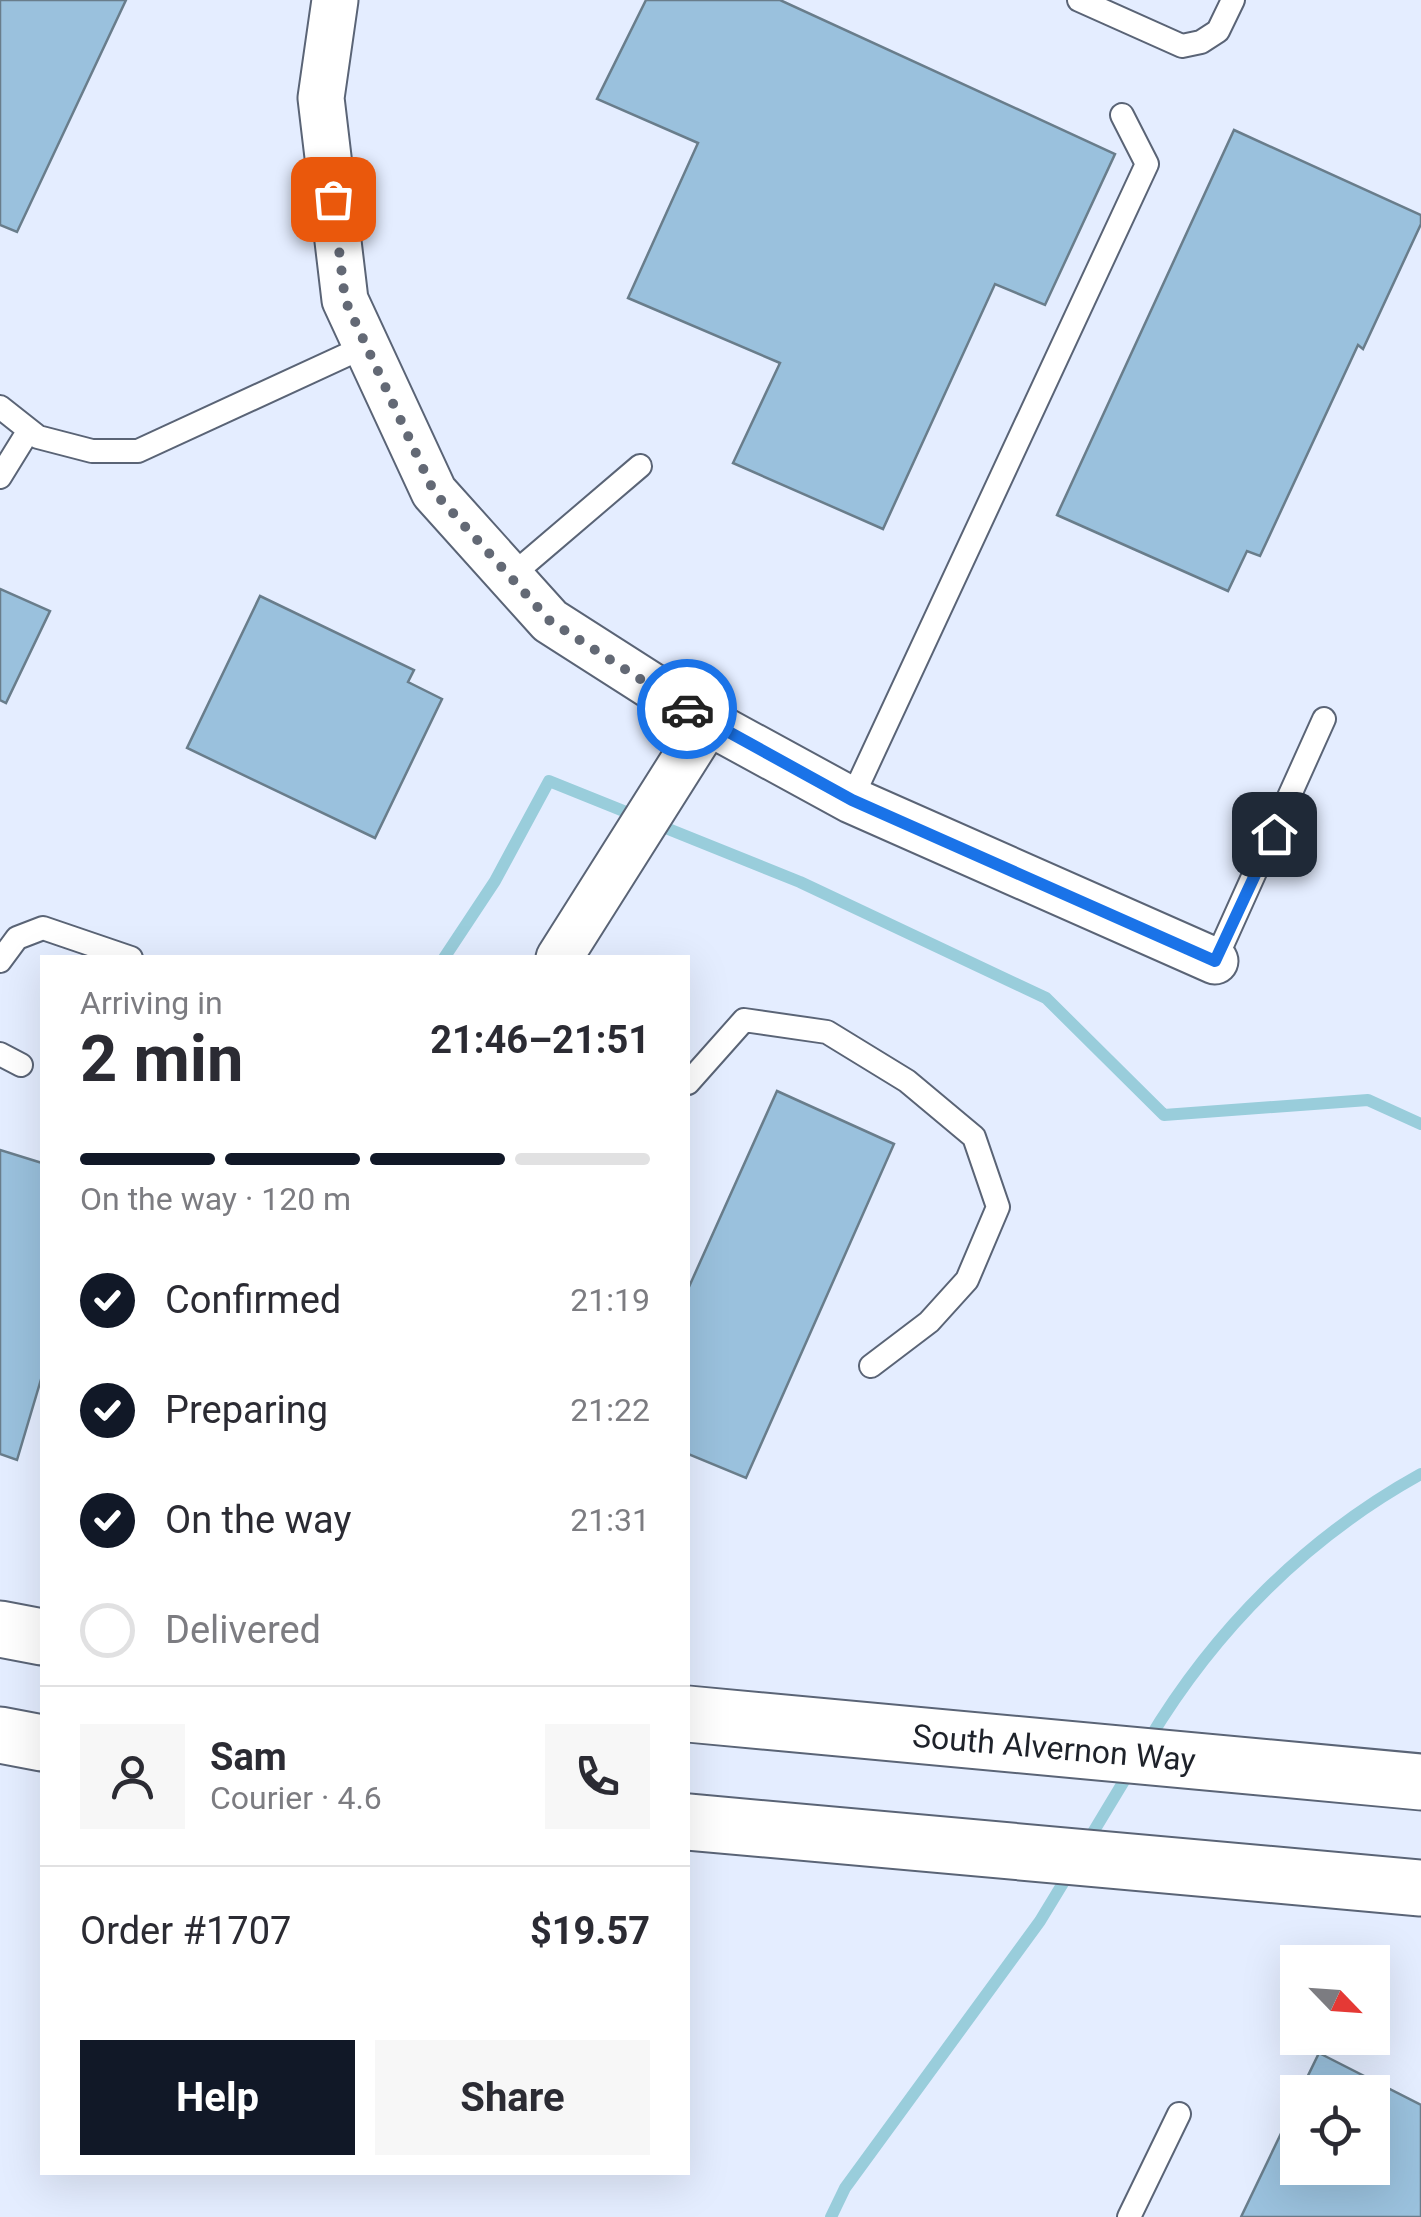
<!DOCTYPE html>
<html lang="en">
<head>
<meta charset="utf-8">
<style>
  body { margin:0; font-family:Roboto,sans-serif; background:#f7f7f7; color:#2b2b33; height:100vh; display:flex; flex-direction:column; font-size:38px; white-space:nowrap }
  * { box-sizing:border-box; margin:0 }
  p { font-size:32px; color:#7c7c81 }
  .icon { flex:none; width:55px; height:55px; fill:none; stroke:currentColor; stroke-width:2; stroke-linecap:round; stroke-linejoin:round }
  .map { position:relative; flex:1; overflow:hidden }
  .details { position:absolute; left:40px; top:955px; width:650px; height:1220px; display:flex; flex-direction:column; background:#fff; border-radius:0px; box-shadow:0 10px 40px #0002 }
  .details>* { flex:none }
  .needle { width:65px; rotate:115deg }
  .controls { position:absolute; left:1280px; top:1945px; display:grid; gap:20px }
  .controls a { display:grid; place-items:center; width:110px; height:110px; border-radius:0px; background:#fff; box-shadow:0 10px 40px #0002; font-size:50px }
  .pin { position:absolute; display:grid; place-items:center; width:85px; height:85px; color:#fff; margin:-42px; border-radius:20px; box-shadow:0 5px 15px #0006 }
  .courier { position:absolute; display:grid; place-items:center; width:100px; height:100px; margin:-50px; border:8px solid #1a73e8; border-radius:50%; background:#fff; color:#222; box-shadow:0 2px 12px #0007 }
  .summary em { font-style:normal; font-weight:700 }
  .summary div { display:flex; flex-direction:column-reverse }
  .summary { display:flex; align-items:center; justify-content:space-between; height:170px; padding:0 40px }
  h1 { font-size:65px; font-weight:700; line-height:75px }
  .bar { display:grid; grid-template-columns:repeat(4,1fr); gap:15px 10px; align-content:center; height:120px; padding:0 40px }
  .bar i { height:12px; border-radius:8px; background:#e1e1e2 }
  .bar .current { background:#111827 }
  .bar p { grid-column:span 4 }
  .line { display:flex; align-items:center; gap:25px; padding:0 40px; border-top:2px solid #e1e1e2 }
  .line div { flex:1 }
  .round { display:grid; place-items:center; flex:none; width:105px; height:105px; border-radius:0px; background:#f7f7f7 }
  ol { padding:0 40px; list-style:none }
  li { display:flex; align-items:center; gap:30px; height:110px }
  li p { margin-inline-start:auto }
  li .icon { padding:10px; border-radius:50%; background:#111827; color:#fff; stroke-width:4 }
  li:last-child { color:#7c7c81 }
  li i { width:55px; height:55px; border:5px solid #e1e1e2; border-radius:50% }
  .button { display:flex; gap:20px; margin-top:auto; padding:20px 40px }
  .button a { flex:1; height:115px; border-radius:0px; background:#111827; color:#fff; font-size:40px; font-weight:700; line-height:115px; text-align:center }
  .button a+a { background:#f7f7f7; color:#2b2b33 }
  .map>svg:first-child { display:block }
  .lines { fill:none; stroke-linecap:round; stroke-linejoin:round }
  .stream { stroke:#99cddb; stroke-width:12 }
  .building { fill:#9ac1dd; stroke:#697d8b; stroke-width:2.5 }
  .service-casing { stroke:#5a6476; stroke-width:26 }
  .minor-casing { stroke:#5a6476; stroke-width:49 }
  .primary-casing { stroke:#5a6476; stroke-width:59 }
  .service { stroke:#fff; stroke-width:22 }
  .minor { stroke:#fff; stroke-width:45 }
  .primary { stroke:#fff; stroke-width:55 }
  .done { stroke:#636975; stroke-width:10; stroke-dasharray:0 18 }
  .route { stroke:#1a73e8; stroke-width:12 }
  .labels { text-anchor:middle; dominant-baseline:central; stroke-width:8; stroke-linejoin:round; paint-order:stroke }
  .street-label { font-size:32px; fill:#1e222a; stroke:#fff }
</style>
</head>
<body>
<div class="map">
<svg width="1421" height="2217" viewBox="0 0 1421 2217">
  <rect width="100%" height="100%" fill="#e4edff"/>
  <g class="lines">
    <path class="stream" d="M444,958L495,881L549,781L800,882L1046,998L1164,1115L1368,1100L1421,1124
      M1148,1741C1215,1629 1307,1537 1421,1474
      M1086,1844L1130,1771
      M831,2217L845,2188L1040,1921L1071,1870"/>
  </g>
  <path class="building" d="M0,0H126L17,232L0,225Z
    M646,0H780L1115,154L1045,305L995,284L883,529L733,463L780,363L628,298L698,143L597,99Z
    M1234,130L1421,215V224L1363,349L1358,345L1260,556L1247,551L1228,591L1057,515Z
    M0,589L50,611L6,703L0,700Z
    M260,596L414,670L408,682L442,699L375,838L187,748Z
    M777,1091L894,1144L746,1478L688,1454V1289Z
    M0,1150L42,1163V1376L17,1460L0,1454Z
    M1319,2053L1421,2105V2217H1241L1298,2098V2168H1372V2092H1300Z"/>
  <g class="lines">
    <defs>
      <path id="service" d="M1079,0L1182,46L1201,42L1218,31L1233,0
        M0,407L38,437L92,451H138L366,346
        M0,477L29,430
        M510,577L640,466
        M851,800L1147,164L1122,115
        M0,961L17,938L43,928L131,958
        M1215,961L1324,719
        M0,1054L21,1065
        M688,1083L744,1020L827,1032L907,1081L974,1137L998,1207L967,1280L929,1322L871,1366
        M1129,2217L1179,2114"/>
      <path id="minor" d="M335,0L321,98L345,300L434,492L550,621L708,722L851,800L1215,961
        M559,958L708,722"/>
      <path id="primary" d="M0,1629L42,1637
        M688,1714L1421,1782
        M0,1735L42,1743
        M688,1822L1421,1888"/>
    </defs>
    <use href="#service" class="service-casing"/>
    <use href="#minor" class="minor-casing"/>
    <use href="#primary" class="primary-casing"/>
    <use href="#service" class="service"/>
    <use href="#minor" class="minor"/>
    <use href="#primary" class="primary"/>
  </g>
  <g class="lines">
    <path class="done" d="M333,199L345,300L434,492L550,621L687,709"/>
    <path class="route" d="M687,709L852,800L1215,961L1274,834"/>
  </g>
  <g class="labels">
    <g class="street-label">
      <text transform="translate(1054 1748) rotate(5)">South Alvernon Way</text>
    </g>
  </g>
</svg>
<div class="controls">
<a><svg class="needle" viewBox="-14 -14 28 28"><path d="M0-13l5 13h-10z" fill="#e53935"/><path d="M0 13l5-13h-10z" fill="#7c7c81"/></svg></a>
<a><svg class="icon" aria-label="locate" viewBox="0 0 24 24"><circle cx="12" cy="12" r="6"/><path d="M12 2v4M12 18v4M2 12h4M18 12h4"/></svg></a>
</div>
<div class="pin" style="left:333px;top:199px;background:#ea580c"><svg class="icon" aria-label="bag" viewBox="0 0 24 24"><path d="M5 8h14l-1 12H6zM9 8a3 3 0 0 1 6 0"/></svg></div>
<div class="pin" style="left:1274px;top:834px;background:#1f2937"><svg class="icon" aria-label="home" viewBox="0 0 24 24"><path d="M3 11l9-7 9 7M6 9v11h12V9"/></svg></div>
<div class="courier" style="left:687px;top:709px"><svg class="icon" aria-label="car" viewBox="0 0 24 24"><path d="M5 17H2v-5l4-1 3-4h7l3 4 3 1v5h-3M9 17h6M6 11h13"/><circle cx="7" cy="17" r="2"/><circle cx="17" cy="17" r="2"/></svg></div>
<section class="details">
<div class="summary"><div><h1>2 min</h1><p>Arriving in</p></div><em>21:46–21:51</em></div>
<div class="bar"><i class="current"></i><i class="current"></i><i class="current"></i><i></i><p>On the way · 120 m</p></div>
<ol>
<li><svg class="icon" aria-label="check" viewBox="0 0 24 24"><path d="M5 12l5 5 9-10"/></svg>Confirmed<p>21:19</p></li>
<li><svg class="icon" aria-label="check" viewBox="0 0 24 24"><path d="M5 12l5 5 9-10"/></svg>Preparing<p>21:22</p></li>
<li><svg class="icon" aria-label="check" viewBox="0 0 24 24"><path d="M5 12l5 5 9-10"/></svg>On the way<p>21:31</p></li>
<li><i></i>Delivered</li>
</ol>
<div class="line" style="height:180px"><a class="round"><svg class="icon" aria-label="person" viewBox="0 0 24 24"><circle cx="12" cy="8" r="4"/><path d="M4 21q1-7 8-7t8 7"/></svg></a><div><b>Sam</b><p>Courier · 4.6</p></div><a class="round"><svg class="icon" aria-label="phone" viewBox="0 0 24 24"><path d="M5 4h4l2 5-3 2q2 4 5 5l2-3 5 2v4C11 20 4 13 5 4z"/></svg></a></div>
<div class="line" style="height:130px"><div>Order #1707</div><b>$19.57</b></div>
<div class="button"><a>Help</a><a>Share</a></div>
</section>
</div>
</body>
</html>
